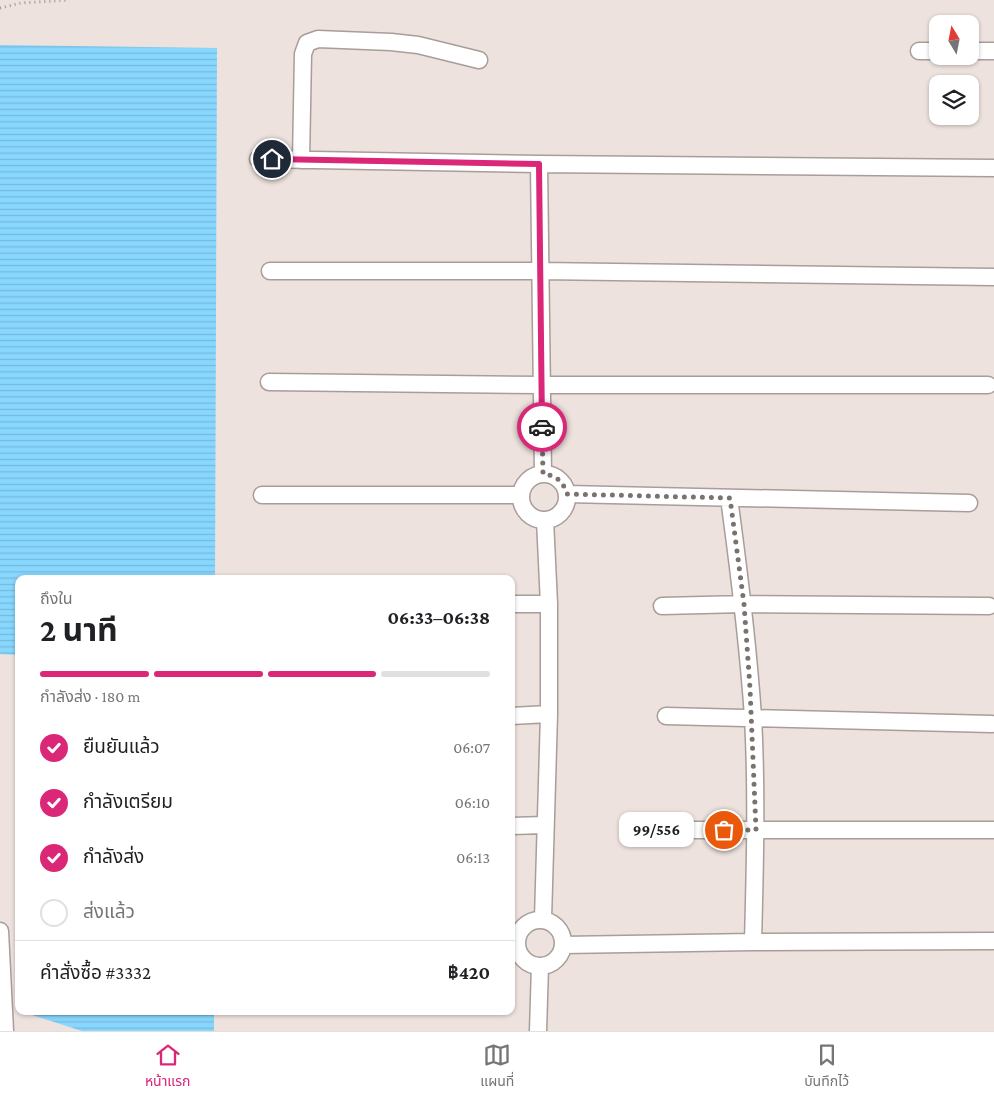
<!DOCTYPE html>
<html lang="th">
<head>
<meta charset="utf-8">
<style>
  body { margin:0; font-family:"Crimson Pro","Noto Sans Thai",serif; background:#f6f6f6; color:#202124; height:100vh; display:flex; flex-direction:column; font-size:19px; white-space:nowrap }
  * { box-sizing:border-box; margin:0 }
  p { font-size:16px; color:#757577 }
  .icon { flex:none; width:28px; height:28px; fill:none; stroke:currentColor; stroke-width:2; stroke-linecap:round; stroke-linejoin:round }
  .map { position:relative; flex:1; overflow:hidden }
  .side { position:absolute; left:15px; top:575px; width:500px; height:440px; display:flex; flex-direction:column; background:#fff; border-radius:10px; box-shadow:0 1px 4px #0004 }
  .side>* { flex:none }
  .needle { width:32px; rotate:350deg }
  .buttons { position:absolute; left:929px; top:15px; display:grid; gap:10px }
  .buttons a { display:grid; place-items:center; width:50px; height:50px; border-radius:10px; background:#fff; box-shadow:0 1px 4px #0004; font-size:25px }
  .pin { position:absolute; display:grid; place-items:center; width:42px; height:42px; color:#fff; margin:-21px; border:2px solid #fff; border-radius:50%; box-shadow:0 1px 5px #0007 }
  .courier { position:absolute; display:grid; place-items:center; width:50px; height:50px; margin:-25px; border:4px solid #db2777; border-radius:50%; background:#fff; color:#222; box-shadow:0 1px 6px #0007 }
  .bubble { position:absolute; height:35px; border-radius:10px; background:#fff; box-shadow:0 1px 4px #0004; font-size:16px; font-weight:700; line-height:35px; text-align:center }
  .summary em { font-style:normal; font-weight:700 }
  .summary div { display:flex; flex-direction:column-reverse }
  .summary { display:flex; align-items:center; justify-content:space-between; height:85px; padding:0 25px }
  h1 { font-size:32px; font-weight:700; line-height:38px }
  .bar { display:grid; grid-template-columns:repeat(4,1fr); gap:8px 5px; align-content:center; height:60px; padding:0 25px }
  .bar i { height:6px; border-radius:4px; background:#e0e0e0 }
  .bar .on { background:#db2777 }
  .bar p { grid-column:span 4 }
  .line { display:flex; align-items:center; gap:12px; padding:0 25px; border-top:1px solid #e0e0e0 }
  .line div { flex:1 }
  ol { padding:0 25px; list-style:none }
  li { display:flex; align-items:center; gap:15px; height:55px }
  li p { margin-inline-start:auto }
  li .icon { padding:5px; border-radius:50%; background:#db2777; color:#fff; stroke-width:4 }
  li:last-child { color:#757577 }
  li i { width:28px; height:28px; border:2px solid #e0e0e0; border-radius:50% }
  .menu { display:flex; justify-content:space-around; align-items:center; height:70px; border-top:1px solid #e0e0e0; background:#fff; font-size:14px; color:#757577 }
  .menu a { display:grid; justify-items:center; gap:2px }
  .menu .on { color:#db2777 }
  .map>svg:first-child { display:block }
  .water { fill:url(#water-rules) }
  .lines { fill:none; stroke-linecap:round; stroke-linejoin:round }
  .minor-casing { stroke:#a89d99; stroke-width:19 }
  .path { stroke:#9f9793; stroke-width:3; stroke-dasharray:1 4; stroke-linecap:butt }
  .minor { stroke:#fff; stroke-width:16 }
  .done { stroke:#79726e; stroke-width:5; stroke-dasharray:0 9 }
  .route { stroke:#db2777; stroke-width:6 }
</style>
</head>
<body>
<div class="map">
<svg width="994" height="1031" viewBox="0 0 994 1031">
  <defs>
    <pattern id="water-rules" width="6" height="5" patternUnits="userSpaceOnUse" patternTransform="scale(1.25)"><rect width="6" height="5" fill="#88d7fe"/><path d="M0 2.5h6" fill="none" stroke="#76b9da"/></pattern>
  </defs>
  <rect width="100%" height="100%" fill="#ede2dd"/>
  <path class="water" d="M0,45L217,48L215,579H19V655L0,654Z
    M31,1011H214V1031H82L32,1015Z"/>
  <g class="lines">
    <defs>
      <path id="minor" d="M919,51H938
        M970,51H994
        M258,159L539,164L994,168
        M301,160L303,54L307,43L318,39L391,42L418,45L479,60
        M539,164L543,474
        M270,271H540L994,277
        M269,382L541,385H988
        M521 497a23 23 0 1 1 46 0a23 23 0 1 1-46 0Z
        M567,494L969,503
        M262,495H520
        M729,498C739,571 748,644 753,717C757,792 755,867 753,942
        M511,604H549
        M662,606L744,604L989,606
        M511,716L549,714
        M666,716L992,724
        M511,826L545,825
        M676,830H994
        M543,919L549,714V604L545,520
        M517 943a23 23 0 1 1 46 0a23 23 0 1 1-46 0Z
        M0,931L5,1031
        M563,945L753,942L994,941
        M538,1031L540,966"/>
    </defs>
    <use href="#minor" class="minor-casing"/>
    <path class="path" d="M0,8L21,3L69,0"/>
    <use href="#minor" class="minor"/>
  </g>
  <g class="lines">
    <path class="done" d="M542,427L543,474C556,475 563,481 567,494L730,498L744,604L750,688L756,830H724"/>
    <path class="route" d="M272,159L539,164L542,427"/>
  </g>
</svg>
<div class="buttons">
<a><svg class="needle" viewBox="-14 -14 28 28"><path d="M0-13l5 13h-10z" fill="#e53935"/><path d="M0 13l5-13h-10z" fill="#757577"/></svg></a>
<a><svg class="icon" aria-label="layers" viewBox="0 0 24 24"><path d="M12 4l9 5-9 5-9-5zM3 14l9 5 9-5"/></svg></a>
</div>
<div class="pin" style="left:724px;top:830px;background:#ea580c"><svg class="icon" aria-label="bag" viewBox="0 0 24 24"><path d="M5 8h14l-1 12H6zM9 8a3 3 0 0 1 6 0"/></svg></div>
<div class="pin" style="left:272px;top:159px;background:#1f2937"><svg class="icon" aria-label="home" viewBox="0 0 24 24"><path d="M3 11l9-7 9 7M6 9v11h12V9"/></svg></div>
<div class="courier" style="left:542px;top:427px"><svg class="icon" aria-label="car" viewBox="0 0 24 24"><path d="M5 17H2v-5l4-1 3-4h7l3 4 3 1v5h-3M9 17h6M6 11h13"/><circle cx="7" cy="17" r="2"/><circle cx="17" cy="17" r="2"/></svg></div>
<div class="bubble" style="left:619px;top:812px;width:75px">99/556</div>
<section class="side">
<div class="summary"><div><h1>2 นาที</h1><p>ถึงใน</p></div><em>06:33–06:38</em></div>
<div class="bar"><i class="on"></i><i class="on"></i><i class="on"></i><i></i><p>กำลังส่ง · 180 m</p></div>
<ol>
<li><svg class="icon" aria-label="check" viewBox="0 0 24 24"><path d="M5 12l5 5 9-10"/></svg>ยืนยันแล้ว<p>06:07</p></li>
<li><svg class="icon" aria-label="check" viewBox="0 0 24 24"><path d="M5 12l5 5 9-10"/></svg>กำลังเตรียม<p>06:10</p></li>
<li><svg class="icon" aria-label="check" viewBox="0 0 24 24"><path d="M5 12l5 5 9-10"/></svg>กำลังส่ง<p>06:13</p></li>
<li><i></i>ส่งแล้ว</li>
</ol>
<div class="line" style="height:65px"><div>คำสั่งซื้อ #3332</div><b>฿420</b></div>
</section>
</div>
<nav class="menu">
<a class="on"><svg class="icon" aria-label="home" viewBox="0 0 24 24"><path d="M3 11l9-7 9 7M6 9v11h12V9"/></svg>หน้าแรก</a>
<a><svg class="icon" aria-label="map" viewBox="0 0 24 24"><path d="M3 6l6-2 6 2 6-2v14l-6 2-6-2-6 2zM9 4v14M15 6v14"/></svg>แผนที่</a>
<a><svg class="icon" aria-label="saved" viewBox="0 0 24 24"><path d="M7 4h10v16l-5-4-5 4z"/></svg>บันทึกไว้</a>
</nav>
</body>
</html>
